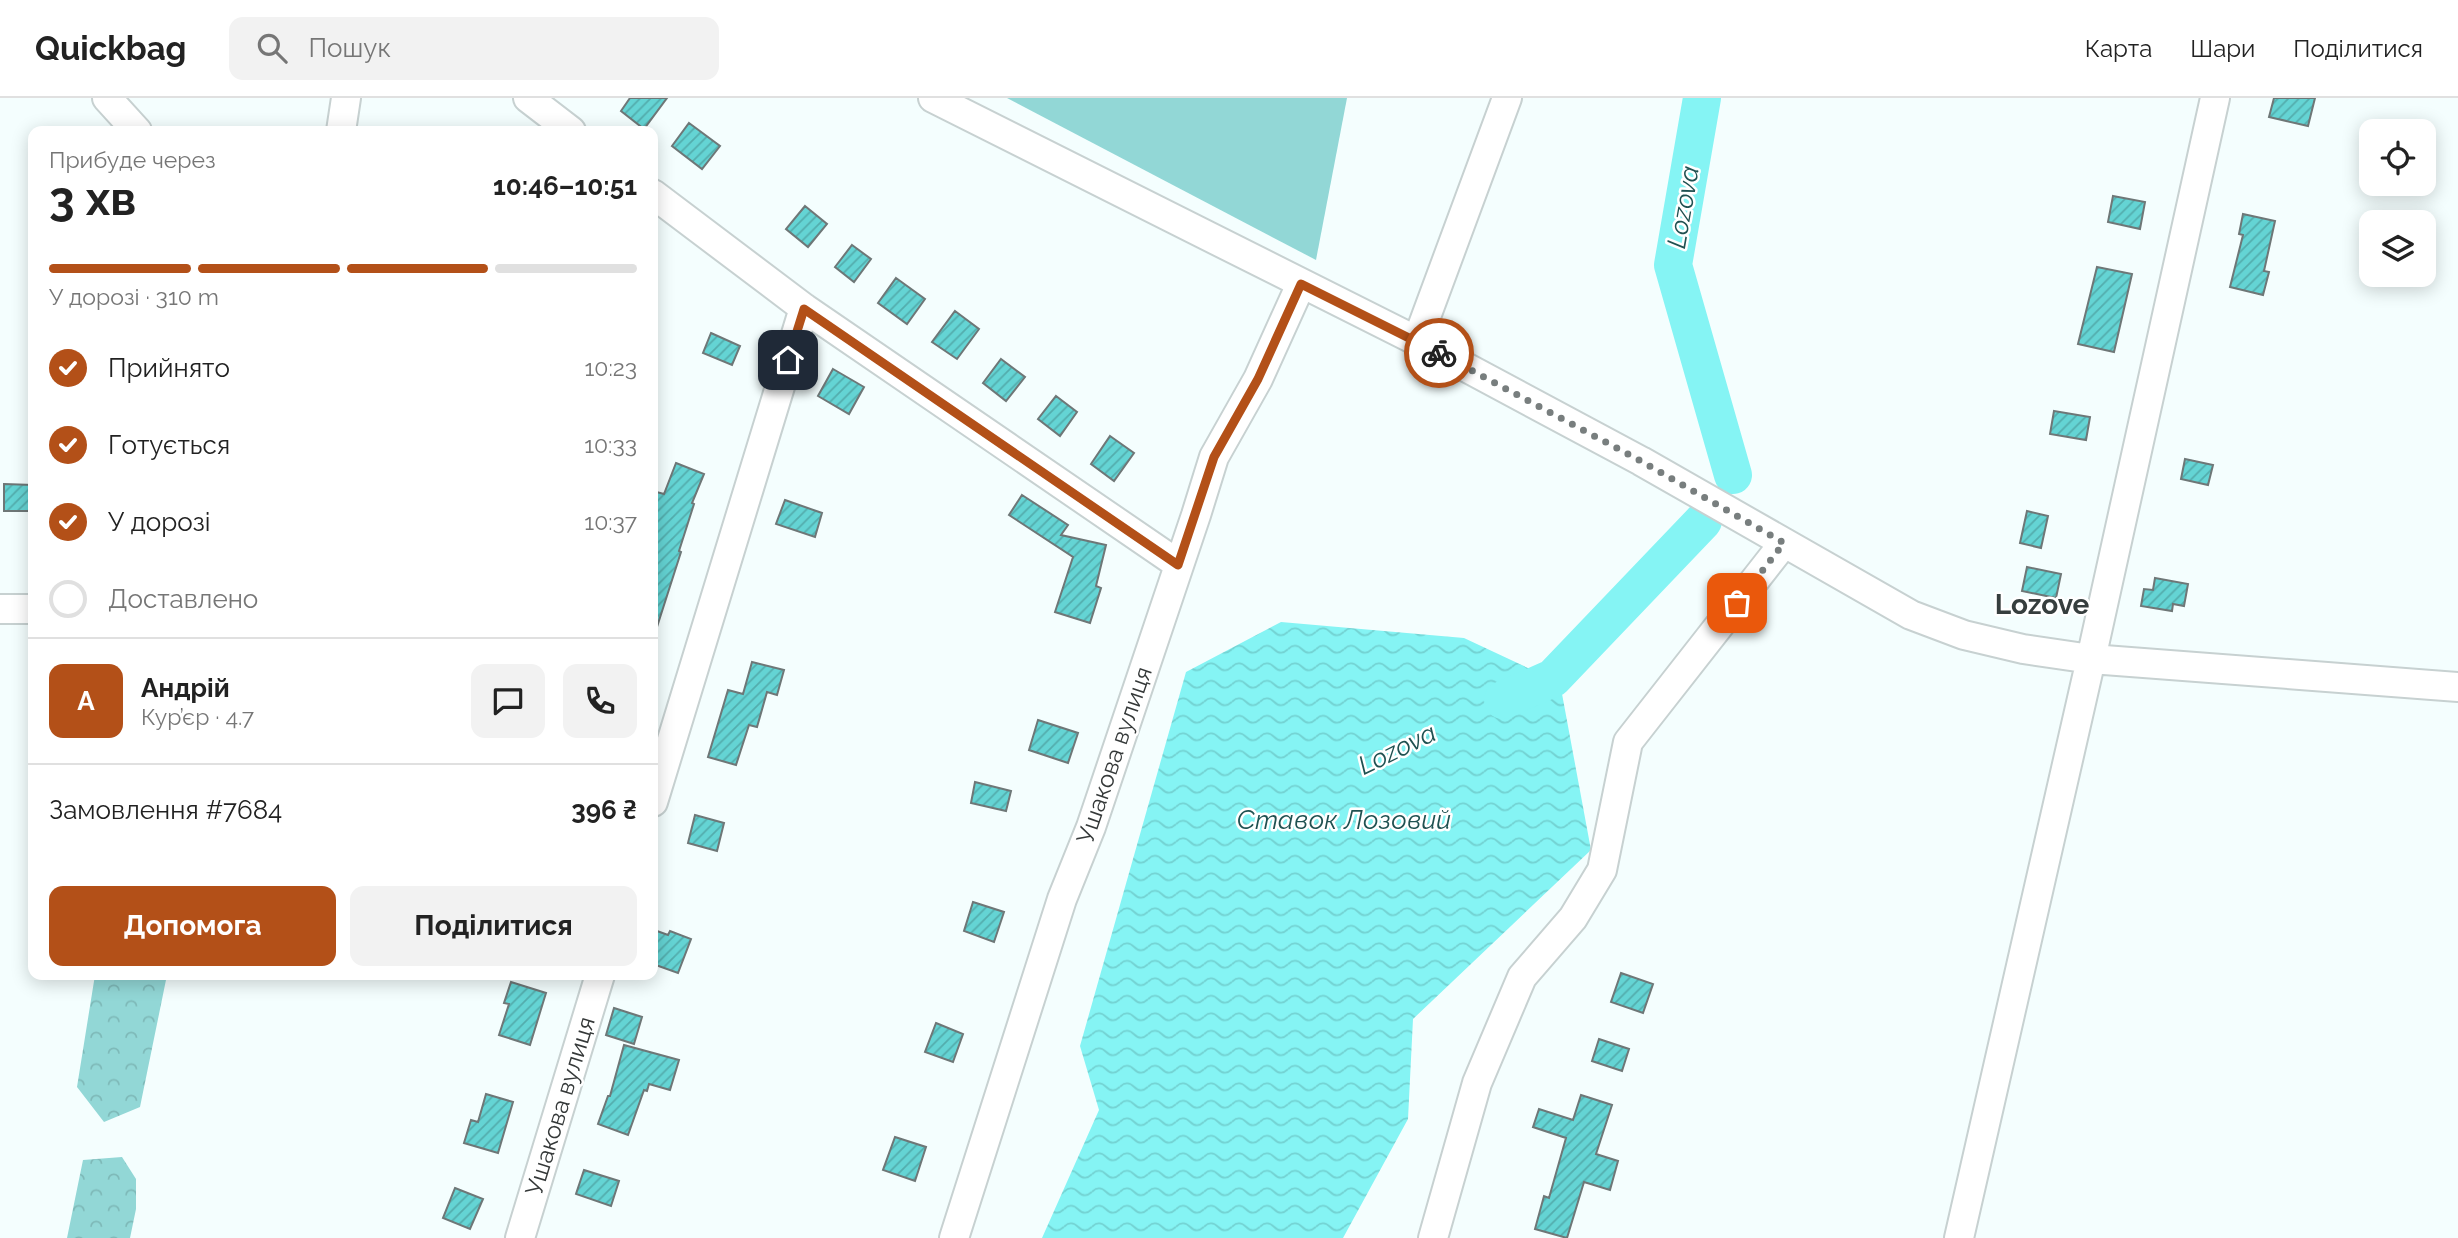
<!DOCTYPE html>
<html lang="uk">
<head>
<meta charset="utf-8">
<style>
  body { margin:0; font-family:Raleway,sans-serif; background:#f2f2f2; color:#222; height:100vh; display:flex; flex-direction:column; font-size:26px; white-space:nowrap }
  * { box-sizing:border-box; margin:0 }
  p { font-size:23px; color:#767676 }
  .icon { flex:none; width:38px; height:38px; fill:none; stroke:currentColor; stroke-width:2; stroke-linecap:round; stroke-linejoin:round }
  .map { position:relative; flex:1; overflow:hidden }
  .panel { position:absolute; left:28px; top:28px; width:630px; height:854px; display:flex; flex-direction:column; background:#fff; border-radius:14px; box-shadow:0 4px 18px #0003 }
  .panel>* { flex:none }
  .fabs { position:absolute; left:2359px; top:21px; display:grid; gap:14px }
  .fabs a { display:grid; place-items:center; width:77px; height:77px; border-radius:14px; background:#fff; box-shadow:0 4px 18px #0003; font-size:35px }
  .pin { position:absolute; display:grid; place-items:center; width:60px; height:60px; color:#fff; margin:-30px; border-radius:14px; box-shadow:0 4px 10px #0006 }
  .courier { position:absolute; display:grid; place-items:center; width:70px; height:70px; margin:-35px; border:5px solid #b35018; border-radius:50%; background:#fff; color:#222; box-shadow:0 2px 9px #0007 }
  .summary em { font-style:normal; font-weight:700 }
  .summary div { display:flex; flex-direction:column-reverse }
  .summary { display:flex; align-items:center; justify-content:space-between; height:119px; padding:0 21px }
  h1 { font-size:46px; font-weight:700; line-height:52px }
  .bar { display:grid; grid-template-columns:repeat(4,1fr); gap:10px 7px; align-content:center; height:84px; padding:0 21px }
  .bar i { height:9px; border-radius:5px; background:#e0e0e0 }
  .bar .selected { background:#b35018 }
  .bar p { grid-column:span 4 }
  .line { display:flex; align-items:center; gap:18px; padding:0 21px; border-top:2px solid #e0e0e0 }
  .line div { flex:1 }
  .round { display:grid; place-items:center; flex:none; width:74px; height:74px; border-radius:14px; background:#f2f2f2 }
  ol { padding:0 21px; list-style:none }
  li { display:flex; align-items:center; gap:21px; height:77px }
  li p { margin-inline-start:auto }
  li .icon { padding:7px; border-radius:50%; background:#b35018; color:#fff; stroke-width:4 }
  li:last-child { color:#767676 }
  li i { width:38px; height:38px; border:4px solid #e0e0e0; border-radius:50% }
  .button { display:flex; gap:14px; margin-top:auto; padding:14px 21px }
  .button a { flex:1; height:80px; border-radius:14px; background:#b35018; color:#fff; font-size:28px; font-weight:700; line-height:80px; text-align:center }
  .button a+a { background:#f2f2f2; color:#222 }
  header { display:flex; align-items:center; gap:42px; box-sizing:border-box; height:98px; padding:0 35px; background:#fff; border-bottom:2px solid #e0e0e0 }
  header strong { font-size:33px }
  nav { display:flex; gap:38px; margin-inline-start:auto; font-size:24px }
  .search { width:490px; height:63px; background:#f2f2f2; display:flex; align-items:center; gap:18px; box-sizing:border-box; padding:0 24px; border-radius:14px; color:#767676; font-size:26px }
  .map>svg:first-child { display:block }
  .grass { fill:#92d7d6 }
  .forest { fill:url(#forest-crowns) }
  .water { fill:url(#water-waves) }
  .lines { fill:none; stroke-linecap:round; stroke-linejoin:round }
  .river { stroke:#85f4f4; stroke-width:38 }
  .building { fill:url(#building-hatch); stroke:#6e7777; stroke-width:2 }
  .minor-casing { stroke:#c7d1d1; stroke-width:32 }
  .minor { stroke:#fff; stroke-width:28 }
  .done { stroke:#787e7e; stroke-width:7; stroke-dasharray:0 12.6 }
  .route { stroke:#b35018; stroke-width:9 }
  .labels { text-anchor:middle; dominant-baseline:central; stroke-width:5; stroke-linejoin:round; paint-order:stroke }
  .street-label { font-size:24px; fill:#353939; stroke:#fff }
  .water-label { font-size:26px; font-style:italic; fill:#1f5151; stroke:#fff }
  .quarter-label { font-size:28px; font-weight:bold; fill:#363e3e; stroke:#fff }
</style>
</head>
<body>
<header>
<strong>Quickbag</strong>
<div class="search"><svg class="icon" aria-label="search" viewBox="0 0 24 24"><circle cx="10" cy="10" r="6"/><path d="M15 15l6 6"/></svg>Пошук</div>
<nav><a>Карта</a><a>Шари</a><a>Поділитися</a></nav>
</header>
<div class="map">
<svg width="2458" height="1140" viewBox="0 0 2458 1140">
  <defs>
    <pattern id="forest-crowns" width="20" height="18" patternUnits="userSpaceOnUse" patternTransform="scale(1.75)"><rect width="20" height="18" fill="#92d7d6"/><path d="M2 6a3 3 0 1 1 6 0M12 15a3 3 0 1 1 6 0" fill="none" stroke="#7eb9b8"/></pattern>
    <pattern id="water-waves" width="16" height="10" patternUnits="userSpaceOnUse" patternTransform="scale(1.75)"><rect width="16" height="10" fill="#85f4f4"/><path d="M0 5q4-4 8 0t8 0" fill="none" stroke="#73d2d2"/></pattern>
    <pattern id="building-hatch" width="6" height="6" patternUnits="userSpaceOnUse" patternTransform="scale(1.75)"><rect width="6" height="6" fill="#64d4d4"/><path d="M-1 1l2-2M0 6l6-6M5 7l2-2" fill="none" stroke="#53adad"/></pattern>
  </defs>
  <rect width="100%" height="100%" fill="#f4fefe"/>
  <path class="grass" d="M1007,0H1347L1316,162Z"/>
  <path class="forest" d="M95,877H167L140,1009L104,1024L77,989Z
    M122,1059L136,1081V1111L130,1140H67L83,1062Z"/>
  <path class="water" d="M1281,524L1464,540L1560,585L1591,752L1413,921L1408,1021L1343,1140H1042L1099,1012L1080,948L1186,574Z"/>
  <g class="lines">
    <path class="river" d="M1702,0L1673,167L1733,377
      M1503,602L1553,580L1703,423"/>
  </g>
  <path class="building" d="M630,0H667L644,31L621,13Z
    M2274,0H2315L2308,28L2269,19Z
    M689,25L720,48L702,71L672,48Z
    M2113,98L2145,104L2140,131L2108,124Z
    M805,108L827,126L808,149L786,131Z
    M2243,116L2275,123L2264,173L2269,174L2263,197L2230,189L2243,137L2239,136Z
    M852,147L871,161L854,184L835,169Z
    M2097,169L2132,176L2114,254L2078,246Z
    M896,180L925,201L907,226L878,205Z
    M955,213L979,231L957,261L932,244Z
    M711,235L740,248L732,267L703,255Z
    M1001,261L1025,279L1006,303L983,285Z
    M833,271L864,289L849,316L818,298Z
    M1056,298L1077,314L1060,338L1038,321Z
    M2054,313L2090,319L2086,342L2050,336Z
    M1110,338L1134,355L1114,383L1091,366Z
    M2185,361L2213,367L2208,387L2181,381Z
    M676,365L704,376L692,405L694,406L679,453L681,454L656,532H653V393L664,396Z
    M4,386L33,387V413H4Z
    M1022,397L1068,427L1061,437L1106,447L1096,488L1101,490L1090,525L1055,514L1073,459L1009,417Z
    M785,402L822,415L815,439L776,426Z
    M2027,413L2048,418L2041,450L2020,445Z
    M2027,469L2061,476L2056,500L2022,493Z
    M2155,480L2188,486L2184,508L2173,506L2172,513L2141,508L2144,491L2153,492Z
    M752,564L784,572L777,597L767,594L757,629L749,627L736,667L708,659L728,592L743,596Z
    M1038,622L1078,635L1068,665L1029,652Z
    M975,684L1011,693L1006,713L971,705Z
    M695,717L724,725L717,753L688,745Z
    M973,804L1004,814L994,844L964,833Z
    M657,833L668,837L670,833L691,841L678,875L653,866V844Z
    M1621,875L1653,886L1643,915L1611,904Z
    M511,884L546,895L530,947L499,937L509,906L504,905Z
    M614,910L642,919L634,946L606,937Z
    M936,925L963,936L953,964L925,954Z
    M1599,941L1629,951L1622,973L1592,963Z
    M624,947L679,962L670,992L649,986L647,993L644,992L628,1037L598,1026L608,998H610Z
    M486,996L513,1004L498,1055L464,1045L471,1022L478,1024Z
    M1581,997L1612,1007L1596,1056L1618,1063L1610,1092L1584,1084L1567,1140L1535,1131L1544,1098L1549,1100L1566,1040L1533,1029L1539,1011L1573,1022Z
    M895,1039L926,1049L915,1083L883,1072Z
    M584,1072L619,1083L611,1108L576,1096Z
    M455,1090L483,1101L470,1131L443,1120Z"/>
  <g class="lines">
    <defs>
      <path id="minor" d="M107,0L137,33
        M528,0L571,33
        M933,0L1417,243L1641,363L1911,517L1964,537L2023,551L2091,561L2458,589
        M341,33L346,0
        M653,96L804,210L1178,466
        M1417,243L1507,0
        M0,511H33
        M653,704L804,210
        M520,1140L600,877
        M954,1140L1062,801L1091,729L1196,417L1214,359L1258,281L1301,186
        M1433,1140L1477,985L1522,879L1573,820L1602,772L1628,644L1784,445
        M1959,1140L2091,561L2215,0"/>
    </defs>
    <use href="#minor" class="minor-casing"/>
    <use href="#minor" class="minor"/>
  </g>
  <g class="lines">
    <path class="done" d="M1439,255L1641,363L1784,445L1737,505"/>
    <path class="route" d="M788,262L804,211L1178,467L1214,359L1258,281L1301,186L1439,255"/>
  </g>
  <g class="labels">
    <g class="street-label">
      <text transform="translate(1114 657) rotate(-71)">Ушакова вулиця</text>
      <text transform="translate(560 1008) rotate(-73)">Ушакова вулиця</text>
    </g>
    <g class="water-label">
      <text transform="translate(1683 109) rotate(-80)">Lozova</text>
      <text transform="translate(1397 651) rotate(-26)">Lozova</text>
      <text x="1344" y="722">Ставок Лозовий</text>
    </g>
    <g class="quarter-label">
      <text x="2042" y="506">Lozove</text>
    </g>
  </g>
</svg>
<div class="fabs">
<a><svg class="icon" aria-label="locate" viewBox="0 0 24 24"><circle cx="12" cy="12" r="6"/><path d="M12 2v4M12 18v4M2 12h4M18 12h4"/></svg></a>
<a><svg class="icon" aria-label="layers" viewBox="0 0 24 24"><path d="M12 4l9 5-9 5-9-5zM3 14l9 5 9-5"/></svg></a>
</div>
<div class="pin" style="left:1737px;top:505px;background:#ea580c"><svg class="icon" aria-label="bag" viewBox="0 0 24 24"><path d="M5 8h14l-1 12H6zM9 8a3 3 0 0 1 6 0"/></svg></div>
<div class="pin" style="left:788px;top:262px;background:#1f2937"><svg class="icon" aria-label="home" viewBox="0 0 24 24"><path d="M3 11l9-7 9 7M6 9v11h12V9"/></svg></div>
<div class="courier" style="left:1439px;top:255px"><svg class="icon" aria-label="bike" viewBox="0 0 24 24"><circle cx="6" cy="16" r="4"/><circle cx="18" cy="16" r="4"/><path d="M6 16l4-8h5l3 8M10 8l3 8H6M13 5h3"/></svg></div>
<section class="panel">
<div class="summary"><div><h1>3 хв</h1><p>Прибуде через</p></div><em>10:46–10:51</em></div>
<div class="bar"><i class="selected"></i><i class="selected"></i><i class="selected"></i><i></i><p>У дорозі · 310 m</p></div>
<ol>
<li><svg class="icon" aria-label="check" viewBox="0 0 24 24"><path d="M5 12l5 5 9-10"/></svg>Прийнято<p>10:23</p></li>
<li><svg class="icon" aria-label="check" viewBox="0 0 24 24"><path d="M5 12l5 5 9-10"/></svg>Готується<p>10:33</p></li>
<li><svg class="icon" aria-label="check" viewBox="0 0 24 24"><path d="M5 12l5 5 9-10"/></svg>У дорозі<p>10:37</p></li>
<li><i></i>Доставлено</li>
</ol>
<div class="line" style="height:126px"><b class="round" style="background:#b35018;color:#fff">А</b><div><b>Андрій</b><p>Кур’єр · 4.7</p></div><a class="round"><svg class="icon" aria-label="chat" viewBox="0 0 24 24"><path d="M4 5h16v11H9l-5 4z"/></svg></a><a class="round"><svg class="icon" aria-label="phone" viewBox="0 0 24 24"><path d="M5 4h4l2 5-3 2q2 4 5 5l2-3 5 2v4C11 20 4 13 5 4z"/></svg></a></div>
<div class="line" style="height:91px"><div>Замовлення #7684</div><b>396 ₴</b></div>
<div class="button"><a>Допомога</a><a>Поділитися</a></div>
</section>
</div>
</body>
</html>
